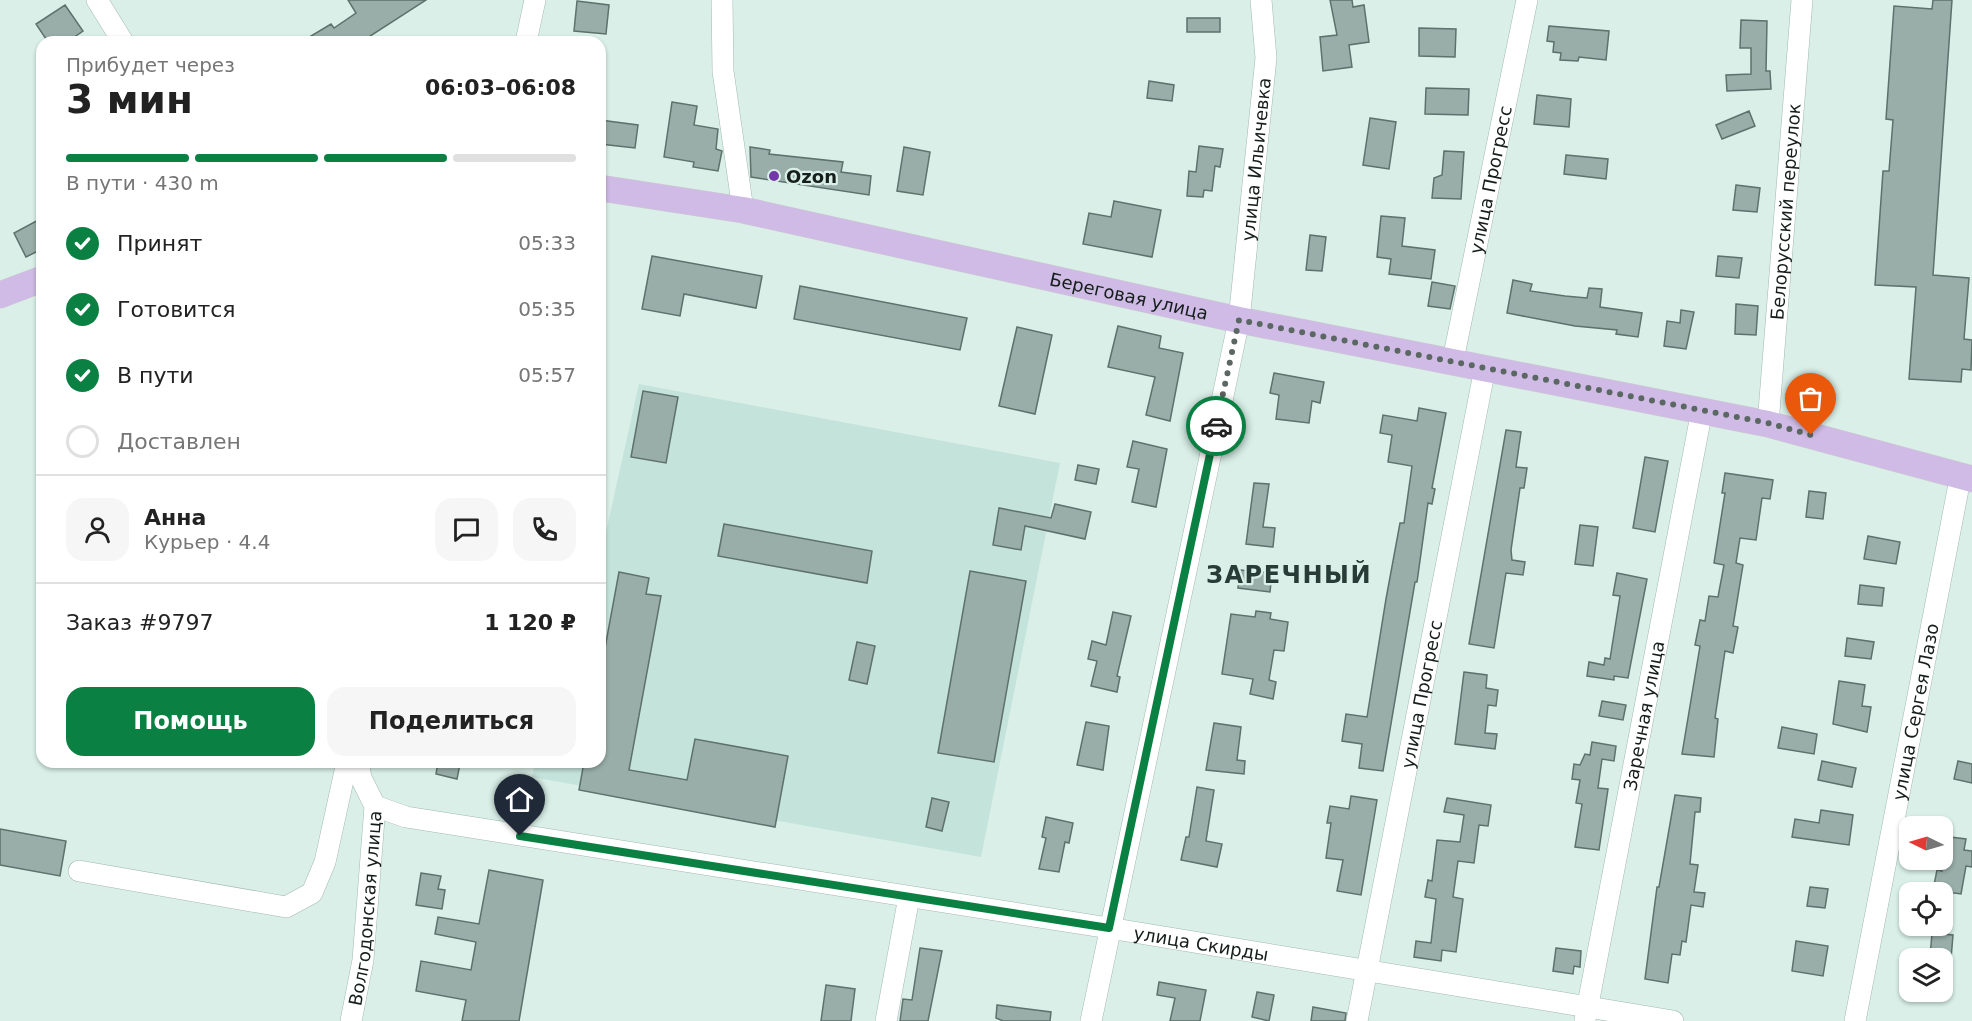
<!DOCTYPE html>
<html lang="ru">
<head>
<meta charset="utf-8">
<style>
  body { margin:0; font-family:"DejaVu Sans",sans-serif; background:#f6f6f6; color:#222; height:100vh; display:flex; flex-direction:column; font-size:22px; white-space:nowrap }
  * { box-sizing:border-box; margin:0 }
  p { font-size:20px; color:#767676 }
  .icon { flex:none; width:33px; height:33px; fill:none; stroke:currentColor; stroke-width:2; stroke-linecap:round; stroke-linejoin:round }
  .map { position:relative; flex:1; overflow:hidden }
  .panel { position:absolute; left:36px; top:36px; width:570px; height:732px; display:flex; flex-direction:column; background:#fff; border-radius:18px; box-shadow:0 2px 4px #0004 }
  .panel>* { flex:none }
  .needle { width:39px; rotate:275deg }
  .fabs { position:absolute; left:1899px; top:816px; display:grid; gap:12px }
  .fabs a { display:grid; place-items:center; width:54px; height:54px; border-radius:12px; background:#fff; box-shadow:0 2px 4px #0004; font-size:30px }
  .pin { position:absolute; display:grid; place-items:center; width:51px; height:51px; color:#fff; margin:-62px -26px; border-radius:50% 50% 50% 0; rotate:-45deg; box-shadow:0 0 6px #0007 }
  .pin .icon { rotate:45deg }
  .courier { position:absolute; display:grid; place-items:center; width:60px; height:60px; margin:-30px; border:4px solid #0b8043; border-radius:50%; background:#fff; color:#222; box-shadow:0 2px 8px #0007 }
  .overview em { font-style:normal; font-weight:700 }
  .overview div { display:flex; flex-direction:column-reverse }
  .overview { display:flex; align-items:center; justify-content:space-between; height:102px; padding:0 30px }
  h1 { font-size:39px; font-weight:700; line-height:45px }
  .bar { display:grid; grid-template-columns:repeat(4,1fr); gap:9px 6px; align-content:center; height:72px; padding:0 30px }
  .bar i { height:8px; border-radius:4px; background:#e0e0e0 }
  .bar .on { background:#0b8043 }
  .bar p { grid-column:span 4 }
  .line { display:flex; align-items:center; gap:15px; padding:0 30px; border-top:2px solid #e0e0e0 }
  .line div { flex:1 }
  .round { display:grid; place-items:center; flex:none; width:63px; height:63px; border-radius:18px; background:#f6f6f6 }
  ol { padding:0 30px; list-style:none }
  li { display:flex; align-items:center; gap:18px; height:66px }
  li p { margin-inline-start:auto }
  li .icon { padding:6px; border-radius:50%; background:#0b8043; color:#fff; stroke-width:4 }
  li:last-child { color:#767676 }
  li i { width:33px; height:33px; border:3px solid #e0e0e0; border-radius:50% }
  .cta { display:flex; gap:12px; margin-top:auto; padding:12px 30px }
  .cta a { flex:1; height:69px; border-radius:18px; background:#0b8043; color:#fff; font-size:24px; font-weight:700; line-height:69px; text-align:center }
  .cta a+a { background:#f6f6f6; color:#222 }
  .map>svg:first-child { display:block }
  .built { fill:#c4e3da }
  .building { fill:#99aea8; stroke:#5e716c; stroke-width:1.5 }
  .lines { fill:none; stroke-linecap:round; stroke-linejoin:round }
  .minor-casing { stroke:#a3b8b2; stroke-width:22 }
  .major-casing { stroke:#cccecd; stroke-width:27 }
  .minor { stroke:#fff; stroke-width:21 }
  .major { stroke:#cfbbe5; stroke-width:26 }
  .done { stroke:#5a6763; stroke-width:6; stroke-dasharray:0 10.8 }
  .route { stroke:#0b8043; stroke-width:8 }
  .poi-dot { fill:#7536ab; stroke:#d9efe8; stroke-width:2 }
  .labels { text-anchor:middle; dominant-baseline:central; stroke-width:4.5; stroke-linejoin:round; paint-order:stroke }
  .street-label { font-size:18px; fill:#161e1c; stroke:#d9efe8 }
  .poi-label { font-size:18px; font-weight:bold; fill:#161e1c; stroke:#d9efe8; text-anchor:start }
  .district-label { font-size:24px; font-weight:bold; letter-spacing:1.5px; fill:#293b36; stroke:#d9efe8 }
</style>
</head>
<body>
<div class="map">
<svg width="1972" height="1021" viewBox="0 0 1972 1021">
  <rect width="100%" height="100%" fill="#d9efe8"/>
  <path class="built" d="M639,384L1060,463L981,857L532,777L535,762H600V559Z"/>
  <path class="building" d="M348,0H426L361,42H301L331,24L334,28L356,13Z
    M1330,0H1352L1353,7L1364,5L1369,42L1349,45L1352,67L1323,71L1320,37L1337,35Z
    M1933,0H1952L1933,275L1969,278L1964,339L1972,340L1971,370L1962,369L1961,382L1909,379L1916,287L1875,285L1883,171H1889L1893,120L1886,119L1894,6L1932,9Z
    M577,1L609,5L606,34L574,31Z
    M65,5L83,31L67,42H48L36,24Z
    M1187,18H1220V32H1187Z
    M1741,20L1767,21L1766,71H1770L1771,89L1727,91L1726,75L1751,74V48H1740Z
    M1549,26L1609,31L1606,60L1579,57L1578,61L1560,60L1561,53L1553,52L1554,42L1547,41Z
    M1419,28L1456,29L1455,57L1419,56Z
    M1149,81L1174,85L1172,101L1147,98Z
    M1426,88L1469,89L1468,115L1425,114Z
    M1537,95L1571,99L1569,127L1534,124Z
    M672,102L697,106L694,125L718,129L716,149L722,151L718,171L693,167L694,162L664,157Z
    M1749,111L1755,126L1722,139L1716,125Z
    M1370,118L1396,122L1389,169L1363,165Z
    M600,120L638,125L635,148L600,144Z
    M1199,146L1223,149L1220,167L1215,166L1212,191L1204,190L1203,197L1187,196L1189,171L1196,172Z
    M750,147L770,150L769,154L843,162L841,172L871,176L869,195L751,177Z
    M904,147L930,152L923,195L897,191Z
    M1444,151L1464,152L1461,199L1432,198L1434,178L1442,175Z
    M1566,155L1608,159L1606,179L1564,174Z
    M1736,185L1760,188L1757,212L1733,210Z
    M1114,201L1161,210L1152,257L1083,244L1089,213L1111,217Z
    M1381,216L1405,218L1402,246L1435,250L1431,279L1389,274L1391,259L1377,257Z
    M42,218V249L26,257L14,233Z
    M1310,235L1326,237L1322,271L1306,270Z
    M652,256L762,276L756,308L684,294L680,316L642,309Z
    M1718,256L1742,258L1739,278L1716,276Z
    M1513,280L1532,284L1530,291L1565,296L1587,298L1589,288L1602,289L1600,307L1642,313L1638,337L1616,334L1617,330L1575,326L1507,313Z
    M1432,282L1455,286L1450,309L1428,306Z
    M800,286L967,318L960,350L794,319Z
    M1736,304L1758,306L1756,335L1735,334Z
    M1681,310L1694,312L1686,349L1664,346L1667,321L1680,323Z
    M1118,326L1161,336L1159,348L1183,353L1170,421L1146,415L1155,377L1108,367Z
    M1017,327L1052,335L1035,414L999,406Z
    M1274,373L1324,382L1320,403L1312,401L1309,423L1276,419L1279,395L1270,393Z
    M643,391L678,397L666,463L631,457Z
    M1419,408L1446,413L1432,488L1435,489L1432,504L1428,503L1417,582H1415L1383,771L1359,768L1362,744L1342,741L1346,714L1367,717L1386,599L1400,523H1404L1412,466L1388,462L1392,435L1380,433L1383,415L1417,421Z
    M1506,430L1521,432L1516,467L1527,468L1524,488H1520L1511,550L1512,560L1525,562L1523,575L1506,573L1494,648L1469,644Z
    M1133,441L1167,449L1156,507L1132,502L1139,469L1127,467Z
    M1645,457L1668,461L1655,532L1633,528Z
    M1078,465L1099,469L1096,484L1075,480Z
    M1725,473L1773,480L1770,499L1762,498L1756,540L1740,538L1736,563L1743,565L1733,626L1738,627L1733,653L1725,651L1715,718L1718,719L1714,757L1682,754L1700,646L1695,645L1700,620L1705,621L1709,596L1718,597L1724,565L1714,563L1725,493H1722Z
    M1254,483L1269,484L1263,527L1275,528L1273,547L1246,544Z
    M1809,491L1826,493L1823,519L1806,517Z
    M1055,504L1091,512L1085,539L1025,526L1021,550L993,545L999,508L1051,518Z
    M724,524L872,551L867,583L718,556Z
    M1580,525L1598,527L1593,566L1575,564Z
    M1868,536L1900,542L1896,564L1864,559Z
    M1240,570L1272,573L1270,592L1238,588Z
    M970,571L1026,581L994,762L938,753Z
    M619,572L649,578L646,594L661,596L629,770L687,780L695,739L788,756L775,827L579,790L584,762H600V675Z
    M1617,573L1647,579L1628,678L1614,676V680L1587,676L1589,662L1604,665L1605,658L1610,659L1620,596L1613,595Z
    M1860,585L1884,588L1882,606L1858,604Z
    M1256,611L1271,613L1270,619L1288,622L1284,651L1274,650L1269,680L1276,682L1273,699L1250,694L1253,679L1222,674L1231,614L1255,617Z
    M1113,612L1131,616L1117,676L1120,677L1117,692L1091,686L1097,661L1088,659L1092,641L1106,645Z
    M1847,638L1874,642L1871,659L1845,656Z
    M857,642L875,646L867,684L849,680Z
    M1464,672L1487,675L1486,688L1498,690L1496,706L1488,705L1485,733L1497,734L1495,749L1455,744Z
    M1839,681L1865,685L1862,706L1871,707L1867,732L1833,724Z
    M1602,701L1626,705L1623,720L1599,716Z
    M1086,722L1109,726L1103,770L1077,765Z
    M1214,723L1241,727L1237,760L1245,761L1244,774L1206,770Z
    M1782,727L1817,734L1814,754L1778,748Z
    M1592,742L1616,746L1614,761L1602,759L1598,788L1608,789L1599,850L1575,847L1582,804L1576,803L1580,780L1572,779L1574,764L1580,765L1585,754L1590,755Z
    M1822,761L1856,768L1852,787L1818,780Z
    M1958,761L1972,764V783L1954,779Z
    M438,762L460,764L457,779L436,774Z
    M1197,787L1214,790L1206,841L1222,844L1217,867L1181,860L1186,837H1189Z
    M1675,795L1701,798L1700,812H1695L1690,864L1698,865L1694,892L1705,893L1703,907L1691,905L1686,942L1682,941L1680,955L1672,954L1668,983L1645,979L1657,887H1659Z
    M1351,796L1377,800L1361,895L1337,891L1343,860L1326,858L1331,823H1327L1330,806L1349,809Z
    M932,798L949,802L942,831L926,827Z
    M1447,798L1491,805L1488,826L1479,825L1474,863L1458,861L1453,897L1463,899L1456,952L1442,950L1441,961L1414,957L1416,941L1431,943L1436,899L1425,897L1428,880L1432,881L1437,840L1460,842L1464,815L1444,812Z
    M1821,810L1853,815L1849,845L1792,837L1795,819L1819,823Z
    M1046,817L1073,823L1069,843L1065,842L1059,872L1039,869L1046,838L1042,837Z
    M0,829L66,841L60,876L0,865Z
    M1942,836L1966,839L1964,850L1972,851V867L1966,866L1961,894L1933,890L1937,870L1942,871Z
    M489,870L543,880L519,1021H462L466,1000L416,991L421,961L471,970L476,942L435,934L438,917L479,924Z
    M421,873L441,876L438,889L445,890L442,909L416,905Z
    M1810,887L1828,889L1825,908L1807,906Z
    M1932,933L1953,935L1951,959L1930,957Z
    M1796,941L1828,946L1823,976L1792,971Z
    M920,948L942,951L928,1021H900L903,999L912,1000Z
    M1556,948L1581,951L1580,967L1574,966L1573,974L1553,971Z
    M1159,982L1206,990L1200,1021H1170L1175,998L1157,995Z
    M826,985L855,989L851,1021H821Z
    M1257,992L1274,995L1269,1021L1252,1017Z
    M997,1005L1051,1012L1050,1021H1003L996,1018Z
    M1313,1007L1346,1013L1345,1021H1311Z"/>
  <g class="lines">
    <defs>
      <g id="minor">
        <path d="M97,0L123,42"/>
        <path d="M722,0L723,71L743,210"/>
        <path d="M526,42L535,0"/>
        <path id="s1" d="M1453,360L1527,0"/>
        <path id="s2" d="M1768,424L1802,0"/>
        <path id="s3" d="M375,806L406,817L1109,928L1673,1021"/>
        <path d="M79,871L286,907L312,893L325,862L347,762"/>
        <path id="s4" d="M1585,1020L1702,410"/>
        <path id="s5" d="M351,1021L363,960L375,806L361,778L358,762"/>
        <path d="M886,1021L909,897"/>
        <path id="s6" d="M1091,1021L1239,320L1266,58L1261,0"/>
        <path id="s7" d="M1357,1021L1485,368"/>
        <path id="s8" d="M1855,1021L1961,474"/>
      </g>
      <g id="major">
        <path id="s9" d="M600,188L743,210L1239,320L1768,424L1972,479"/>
        <path d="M0,295L42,279"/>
      </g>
    </defs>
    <use href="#minor" class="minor-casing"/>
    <use href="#major" class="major-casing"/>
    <use href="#minor" class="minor"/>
    <use href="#major" class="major"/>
  </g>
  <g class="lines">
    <path class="done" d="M1216,426L1239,320L1768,423L1811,435"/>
    <path class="route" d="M520,836L1109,928L1216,426"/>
  </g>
  <circle class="poi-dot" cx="774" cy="176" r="6"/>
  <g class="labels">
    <g class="street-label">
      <text stroke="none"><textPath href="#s6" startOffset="878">улица Ильичевка</textPath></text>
      <text stroke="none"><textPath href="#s1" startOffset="184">улица Прогресс</textPath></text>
      <text stroke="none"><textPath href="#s2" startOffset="213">Белорусский переулок</textPath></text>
      <text stroke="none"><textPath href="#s9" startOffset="540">Береговая улица</textPath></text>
      <text stroke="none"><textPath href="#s7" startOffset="333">улица Прогресс</textPath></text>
      <text stroke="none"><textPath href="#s8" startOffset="315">улица Сергея Лазо</textPath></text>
      <text stroke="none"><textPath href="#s4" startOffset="310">Заречная улица</textPath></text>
      <text stroke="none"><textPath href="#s5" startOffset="114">Волгодонская улица</textPath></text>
      <text stroke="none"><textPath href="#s3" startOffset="838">улица Скирды</textPath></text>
    </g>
    <g class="poi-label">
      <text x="786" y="176">Ozon</text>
    </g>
    <g class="district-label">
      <text x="1289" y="575">ЗАРЕЧНЫЙ</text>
    </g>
  </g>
</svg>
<div class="fabs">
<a><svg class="needle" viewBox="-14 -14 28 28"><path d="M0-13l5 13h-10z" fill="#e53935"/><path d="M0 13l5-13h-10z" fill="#767676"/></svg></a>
<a><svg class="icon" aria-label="locate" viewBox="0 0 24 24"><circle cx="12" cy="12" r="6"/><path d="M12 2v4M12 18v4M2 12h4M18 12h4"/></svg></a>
<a><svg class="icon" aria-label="layers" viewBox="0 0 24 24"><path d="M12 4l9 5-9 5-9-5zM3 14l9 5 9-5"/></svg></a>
</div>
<div class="pin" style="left:1811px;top:435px;background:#ea580c"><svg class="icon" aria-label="bag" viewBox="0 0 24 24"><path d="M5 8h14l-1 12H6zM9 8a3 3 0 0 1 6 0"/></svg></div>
<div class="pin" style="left:520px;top:836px;background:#1f2937"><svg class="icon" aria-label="home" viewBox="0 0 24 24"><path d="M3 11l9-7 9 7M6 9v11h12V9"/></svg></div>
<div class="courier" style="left:1216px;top:426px"><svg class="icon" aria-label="car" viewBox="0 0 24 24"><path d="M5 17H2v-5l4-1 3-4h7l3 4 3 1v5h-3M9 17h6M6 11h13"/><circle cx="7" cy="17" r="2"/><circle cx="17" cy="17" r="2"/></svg></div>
<section class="panel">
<div class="overview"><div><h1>3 мин</h1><p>Прибудет через</p></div><em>06:03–06:08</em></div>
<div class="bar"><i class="on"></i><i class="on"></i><i class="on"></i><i></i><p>В пути · 430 m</p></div>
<ol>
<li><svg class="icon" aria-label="check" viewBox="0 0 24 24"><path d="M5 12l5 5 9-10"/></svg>Принят<p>05:33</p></li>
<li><svg class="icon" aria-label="check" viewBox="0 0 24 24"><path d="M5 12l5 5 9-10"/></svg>Готовится<p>05:35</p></li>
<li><svg class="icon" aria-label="check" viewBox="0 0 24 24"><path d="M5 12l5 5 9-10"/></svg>В пути<p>05:57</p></li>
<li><i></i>Доставлен</li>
</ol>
<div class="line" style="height:108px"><a class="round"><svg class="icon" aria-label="person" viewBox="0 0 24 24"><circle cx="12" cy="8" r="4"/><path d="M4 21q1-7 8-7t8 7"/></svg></a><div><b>Анна</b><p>Курьер · 4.4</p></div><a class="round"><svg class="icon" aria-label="chat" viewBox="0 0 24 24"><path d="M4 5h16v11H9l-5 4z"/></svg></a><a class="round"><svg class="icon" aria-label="phone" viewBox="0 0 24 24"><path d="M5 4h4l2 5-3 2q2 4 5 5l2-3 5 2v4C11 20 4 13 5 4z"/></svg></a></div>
<div class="line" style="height:78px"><div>Заказ #9797</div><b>1 120 ₽</b></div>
<div class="cta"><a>Помощь</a><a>Поделиться</a></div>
</section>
</div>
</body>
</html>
